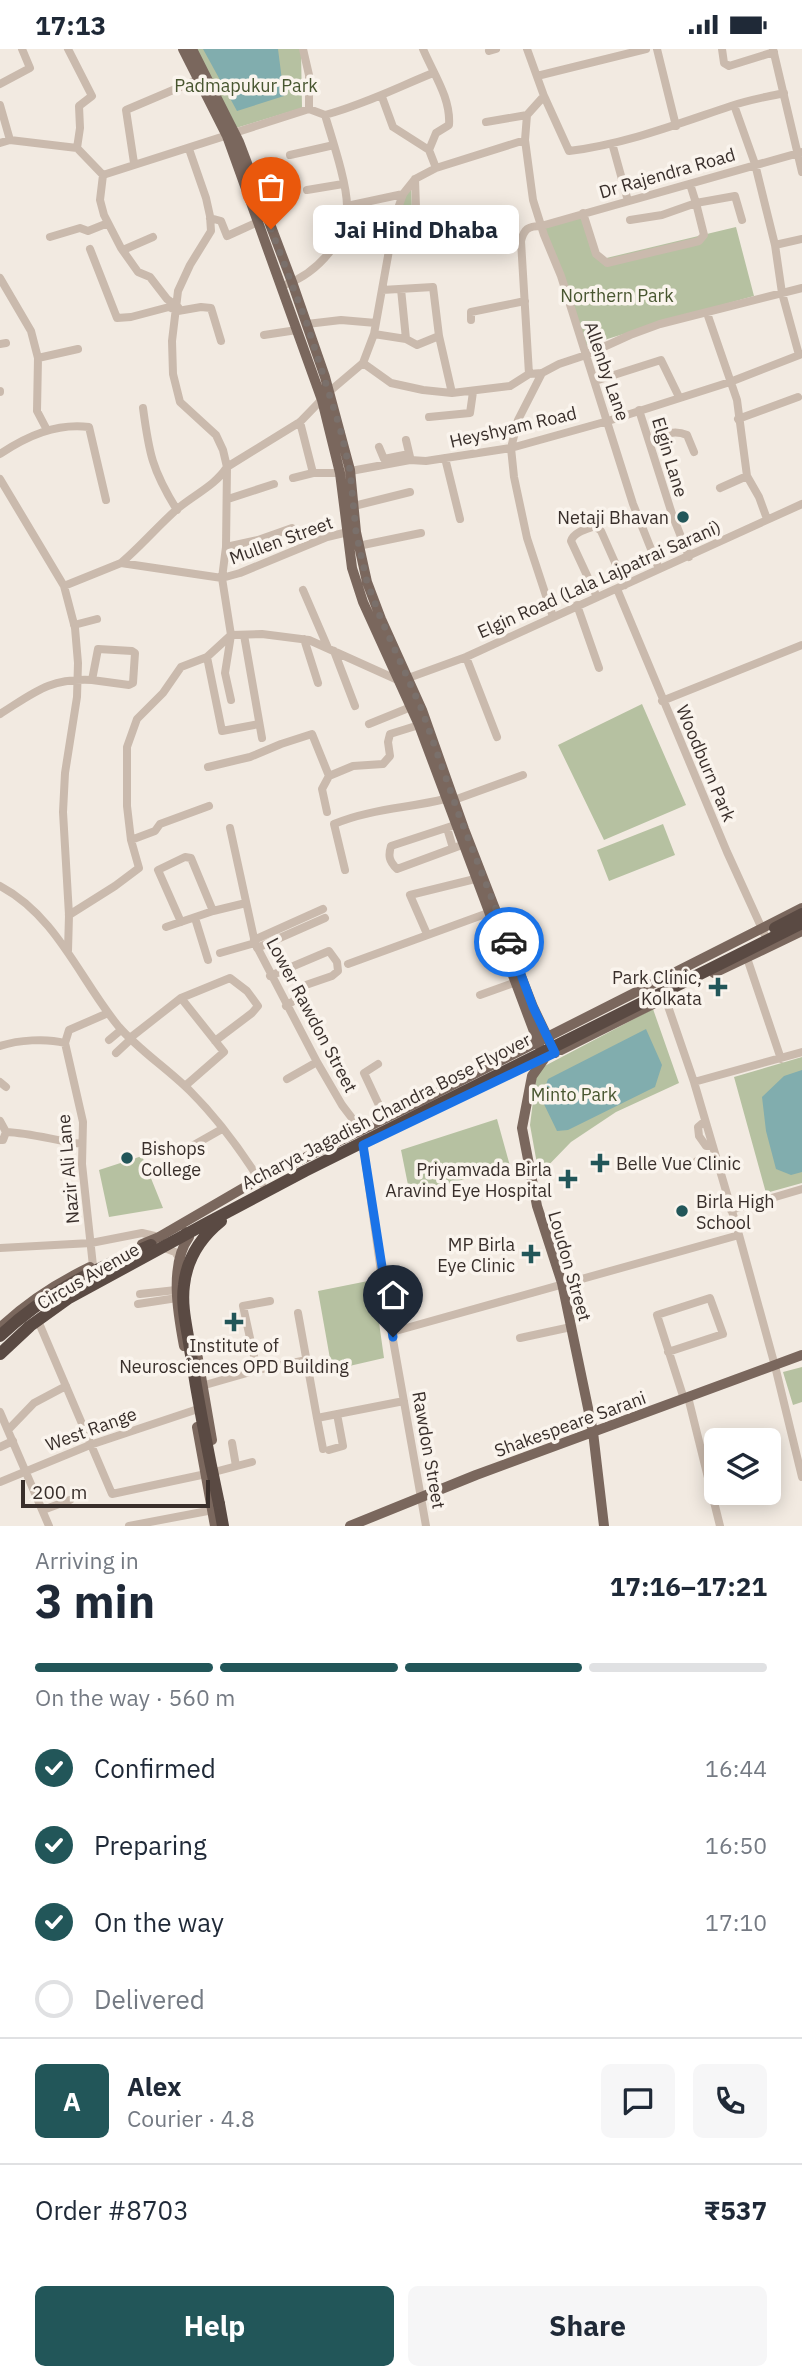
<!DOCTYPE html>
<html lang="en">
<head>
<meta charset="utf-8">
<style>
  body { margin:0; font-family:"IBM Plex Sans",sans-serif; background:#f6f6f7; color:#1f2937; height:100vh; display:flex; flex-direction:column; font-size:26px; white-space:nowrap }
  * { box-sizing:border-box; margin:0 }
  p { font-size:23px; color:#747a83 }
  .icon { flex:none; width:38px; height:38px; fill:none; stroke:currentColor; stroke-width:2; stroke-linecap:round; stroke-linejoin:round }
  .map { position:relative; height:1477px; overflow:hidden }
  .panel { display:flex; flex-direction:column; background:#fff; flex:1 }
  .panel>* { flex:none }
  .buttons { position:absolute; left:704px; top:1379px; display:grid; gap:14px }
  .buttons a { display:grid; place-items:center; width:77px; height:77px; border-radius:10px; background:#fff; box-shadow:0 4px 18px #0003; font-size:35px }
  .scale { position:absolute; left:21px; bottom:18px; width:189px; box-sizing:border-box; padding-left:7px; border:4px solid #392f2b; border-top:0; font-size:19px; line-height:24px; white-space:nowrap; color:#392f2b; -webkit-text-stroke:5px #faf4ed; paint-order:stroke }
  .pin { position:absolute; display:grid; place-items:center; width:60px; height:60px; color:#fff; margin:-72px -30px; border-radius:50% 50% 50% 0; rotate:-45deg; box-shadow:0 0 7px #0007 }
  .pin .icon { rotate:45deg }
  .courier { position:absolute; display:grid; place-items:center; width:70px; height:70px; margin:-35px; border:5px solid #1a73e8; border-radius:50%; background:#fff; color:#222; box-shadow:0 2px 9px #0007 }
  .bubble { position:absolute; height:49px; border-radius:10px; background:#fff; box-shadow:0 4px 18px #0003; font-size:23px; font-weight:800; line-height:49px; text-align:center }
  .headline em { font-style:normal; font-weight:800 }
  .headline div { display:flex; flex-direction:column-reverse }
  .headline { display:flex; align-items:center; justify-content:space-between; height:119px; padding:0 35px }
  h1 { font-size:46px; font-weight:800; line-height:52px }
  .bar { display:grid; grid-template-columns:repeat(4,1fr); gap:10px 7px; align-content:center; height:84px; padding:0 35px }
  .bar i { height:9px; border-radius:5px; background:#e0e1e3 }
  .bar .active { background:#225659 }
  .bar p { grid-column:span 4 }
  .line { display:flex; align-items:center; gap:18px; padding:0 35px; border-top:2px solid #e0e1e3 }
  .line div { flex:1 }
  .round { display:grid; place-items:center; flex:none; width:74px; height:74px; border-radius:10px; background:#f6f6f7 }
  ol { padding:0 35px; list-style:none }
  li { display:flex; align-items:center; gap:21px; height:77px }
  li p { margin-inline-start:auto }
  li .icon { padding:7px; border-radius:50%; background:#225659; color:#fff; stroke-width:4 }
  li:last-child { color:#747a83 }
  li i { width:38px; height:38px; border:4px solid #e0e1e3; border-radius:50% }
  .action { display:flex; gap:14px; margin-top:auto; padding:14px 35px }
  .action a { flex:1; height:80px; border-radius:10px; background:#225659; color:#fff; font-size:28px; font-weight:800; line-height:80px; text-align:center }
  .action a+a { background:#f6f6f7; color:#1f2937 }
  .status { display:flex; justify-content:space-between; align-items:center; height:49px; padding:0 35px; background:#fff; direction:ltr }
  .status svg { height:19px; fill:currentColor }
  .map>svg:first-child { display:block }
  .green { fill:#b6c1a1 }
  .water { fill:#81adae }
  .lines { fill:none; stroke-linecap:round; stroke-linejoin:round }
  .minor { stroke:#cabaad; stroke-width:8 }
  .major { stroke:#7a675d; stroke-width:10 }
  .highway { stroke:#5a4a43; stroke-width:12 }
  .highway-bridge { stroke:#5a4a43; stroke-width:12 }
  .done { stroke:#7a706b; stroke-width:7; stroke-dasharray:0 12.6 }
  .route { stroke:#1a73e8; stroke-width:9 }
  .poi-dot { fill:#225659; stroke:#faf4ed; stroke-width:2.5 }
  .labels { text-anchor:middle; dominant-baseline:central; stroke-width:7; stroke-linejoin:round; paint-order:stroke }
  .park-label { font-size:18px; fill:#485630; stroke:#faf4ed }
  .street-label { font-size:18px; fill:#392f2b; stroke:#faf4ed }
  .poi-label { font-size:18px; fill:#392f2b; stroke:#faf4ed; text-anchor:end }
</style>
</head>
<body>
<div class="status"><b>17:13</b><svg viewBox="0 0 49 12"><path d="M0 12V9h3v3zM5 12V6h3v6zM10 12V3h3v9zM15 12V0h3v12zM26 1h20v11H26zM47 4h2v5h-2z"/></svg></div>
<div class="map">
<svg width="802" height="1477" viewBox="0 0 802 1477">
  <rect width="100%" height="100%" fill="#f2eae1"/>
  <path class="green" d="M189,0H301L302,59L226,82Z
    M411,136L413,185L405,193H385L392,161Z
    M582,166L598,211L736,178L754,247L675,269L585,297L543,178Z
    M642,655L686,756L604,791L558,696Z
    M663,775L675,806L609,832L597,801Z
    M653,960L679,1034L616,1063L571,1093L539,1126L530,1076L537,1021Z
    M802,1008V1134L766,1144L734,1028Z
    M497,1070L510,1117L410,1146L401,1101Z
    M142,1107L163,1159L109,1168L99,1121Z
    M373,1231L384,1309L332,1321L318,1242Z
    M802,1318V1353L793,1356L783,1323Z"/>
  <path class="water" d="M203,0H278L284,47L237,62Z
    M646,980L662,1016L655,1038L568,1081L557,1082L541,1049L548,1030Z
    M802,1021V1123L791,1126L776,1120L766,1082L762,1048L784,1027Z"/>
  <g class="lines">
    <path class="minor" d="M68,0L92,47L79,57L80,79L77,99
      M423,0C433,24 451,49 449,76L436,84L429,101
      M527,0L544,47L527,66L525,91L533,151L544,186L561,227L633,455L659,520
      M657,0L676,77
      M722,0L724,14L729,17L774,3
      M773,0L802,123
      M489,2L496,0
      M537,27L646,0
      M0,35L30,19L22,0
      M544,47L569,102C626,95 677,75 731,57C748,51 766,48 784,44
      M382,48L393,78L429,101L436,119
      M0,56L10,91
      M734,56L755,115L775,196L782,244L799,306
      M325,66C365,55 396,39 433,24
      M486,73L527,66
      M0,94L10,91L77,99L103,126L309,60V26L303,0
      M612,94L628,152
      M189,100L206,149L210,167L211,182L190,216L178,242L172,292L173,325L180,353L216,386L223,401L227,418L226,498L222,529L231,586L225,624L231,651
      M290,106L334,96
      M134,114L126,61L199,30
      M103,126L100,151L104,166L121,199L138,223L150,228L167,250L178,258
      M690,135L696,154L735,147L742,171
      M307,141L343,135
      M347,157L403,145
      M583,164L596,205L607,214L691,194L699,192L704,186L696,154L662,166L630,171
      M210,169L221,172L227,187L258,173
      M50,188L80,179L88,182L108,174
      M417,188L463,182
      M775,196L802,190
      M90,200L117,269L131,268L169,258L178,262L201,258L211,259L221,292
      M123,201L153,188
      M389,201L407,195L417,188L415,130
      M0,229L31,282L38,309L37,362L47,381
      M287,235C318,223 347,191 347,157C347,134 332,90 325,66L309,60
      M401,240L406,290
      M382,241L433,238L439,287
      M707,264L737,351L747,427L759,448L767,470
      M471,271V263L525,252
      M307,275L341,271L376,274
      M374,285L406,290L417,296L439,287L452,344
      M264,286L297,281
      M0,295L6,294
      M38,309L78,300
      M363,314L391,334L423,341L452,344L510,337L529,325L542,324L559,315L586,306L630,286L660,275L802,239
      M542,324L518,371L511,399L514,428L527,489L553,568
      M529,325L521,192C524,180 528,177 541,177L802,103
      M595,332L661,311L679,348
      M0,342V343
      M143,359C149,404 152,421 177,461
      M639,361L672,465L689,508
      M429,368L470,364L473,343
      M738,370L798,348
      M300,373L313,424
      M406,391L410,408
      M649,392C663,386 673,380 687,386L694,403
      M379,398L384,410L409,405
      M0,405C27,387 56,374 89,378L106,451
      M445,409L460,470
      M293,429L313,424H340L410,411L426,412L511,399L608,372L730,333L802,305
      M0,430L64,537L75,579L78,614L77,648L65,724L63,763L69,866L68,902
      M720,439L747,427
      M228,450L274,435
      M354,457L410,443
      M358,497L421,484
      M226,498L258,491L292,479
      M121,514C140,498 157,478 176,461C193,446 215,437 227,418L300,373L330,342L363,314L374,285L395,168L403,145L415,130L436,119L525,91
      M64,537L121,514L222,529L240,524L327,488L348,483
      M617,540L727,803L769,895
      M303,541L328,599
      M597,548L571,492C574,483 587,480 595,477L601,482L625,536
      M577,556L599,619
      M74,576L97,570
      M244,586L262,689
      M304,590L318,634
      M334,602L355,657
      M207,608L222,682L259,675
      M466,608L497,688
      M662,652L802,596
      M0,665C35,643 49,629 92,631L98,600L132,602L135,604L133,634L129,636L92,631
      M369,675L411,658
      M208,718L250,708L281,695L312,685L329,727
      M454,751L523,726
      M327,763L322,740L329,727L353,717L383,715L390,707L388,693L390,685L419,676
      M455,776L391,797C388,807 389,812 397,820L462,796
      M230,779L255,894L317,1013L342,1056L361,1081L381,1223L426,1477
      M447,779L453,799
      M131,791L155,782L160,775L209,757
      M345,821L334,775C369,760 409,759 445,750
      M0,837C57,867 80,931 119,978C140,1002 168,1020 190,1042C217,1069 242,1103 262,1135
      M69,866L115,837L139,819L131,791L127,757V698L137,670L163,644L181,618L207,608L231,586L262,585L309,591L400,632L466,608L802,455
      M195,869L208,911
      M181,873L158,821L185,808L191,809L213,862
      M166,878L213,862L246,854
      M427,885L410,846L475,830
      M254,891L323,860
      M257,899L325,869
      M220,904L255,894
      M747,909L781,1010
      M348,915L488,864
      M270,927L329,902L337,913L338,922L332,927L300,938L298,949L286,957
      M659,931L694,1033L739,1186L775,1317L802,1428
      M480,946L516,933
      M181,949L224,1003L185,1037
      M130,989L181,949L230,929L247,942L258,957L252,964L215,992
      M109,991L121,981
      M0,997C18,991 46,989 65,994
      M116,1004L131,990
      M378,1015L364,1024L385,1069
      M287,1030L317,1013
      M0,1033L6,1038
      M694,1033L802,1003
      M0,1072L6,1083C32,1084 56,1092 82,1095
      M705,1072L698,1078L699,1087L706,1097H712
      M0,1091H3L6,1083
      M185,1101L222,1080
      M697,1112L715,1107
      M731,1161L802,1140
      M0,1199L91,1194L142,1184L159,1188L167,1200L175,1203L181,1211
      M93,1217L82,1115L83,1073L65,994L69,981L108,964
      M140,1245L176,1241
      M138,1255L177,1249
      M298,1264L317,1369L404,1352
      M39,1274L112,1445L206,1425
      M392,1283L739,1186
      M520,1289L571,1278
      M668,1303L723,1285L710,1249L657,1266L684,1350
      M257,1321L243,1257L270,1252
      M198,1338L257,1321L307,1311
      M688,1348L720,1477
      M0,1363L49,1477
      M317,1369L323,1400
      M8,1381L34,1354L66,1337
      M232,1394L236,1417
      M0,1398L13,1392
      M329,1401L343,1397L337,1365
      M218,1422L252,1413
      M0,1433L90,1396L195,1361
      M43,1461L70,1451
      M129,1477L213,1461"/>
    <path class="major" d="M183,0L227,87L322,351L340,424L352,519L363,553L419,676L544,1009
      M192,0L239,93L292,233L325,328L350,421L356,483L367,533L381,570L422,661L464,780L533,958L555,1004
      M714,924L802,882
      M561,1001L667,948
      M544,1010L532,1027L522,1079L537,1157L562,1234L593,1383L604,1477
      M142,1195L159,1188L245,1138L423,1051L802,859
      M0,1279C26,1254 57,1234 90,1218
      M184,1297C178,1265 169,1216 189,1188L186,1183
      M196,1298L212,1391
      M197,1378L215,1477
      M350,1477L476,1426L802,1306"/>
    <path class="highway" d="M0,1287C44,1245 95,1220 151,1196
      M219,1455L223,1477"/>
    <path class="highway-bridge" d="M775,879L802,865
      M0,1305L30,1277L69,1249L205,1175L305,1122L802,874
      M219,1455C208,1404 198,1352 190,1300C187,1279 181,1257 184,1236C187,1210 201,1188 221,1172"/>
  </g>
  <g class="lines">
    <path class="done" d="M271,180L307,275L340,379L350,421L356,483L367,533L381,570L422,661L459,766L509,893"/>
    <path class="route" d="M393,1288L363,1096L555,1004L533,958L509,893"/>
  </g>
  <g class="poi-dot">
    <circle cx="683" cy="468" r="7"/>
    <path d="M714.5 927.5h7v7h7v7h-7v7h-7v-7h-7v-7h7z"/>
    <circle cx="127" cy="1109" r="7"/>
    <path d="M596.5 1103.5h7v7h7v7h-7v7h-7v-7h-7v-7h7z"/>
    <path d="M564.5 1119.5h7v7h7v7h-7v7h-7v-7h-7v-7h7z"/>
    <circle cx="682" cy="1162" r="7"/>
    <path d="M527.5 1194.5h7v7h7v7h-7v7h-7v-7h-7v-7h7z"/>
    <path d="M230.5 1262.5h7v7h7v7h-7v7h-7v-7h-7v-7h7z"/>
  </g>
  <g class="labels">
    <g class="park-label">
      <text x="246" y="36">Padmapukur Park</text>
      <text x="617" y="246">Northern Park</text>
      <text x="574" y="1045">Minto Park</text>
    </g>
    <g class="street-label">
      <text transform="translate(667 124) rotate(-16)">Dr Rajendra Road</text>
      <text transform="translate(607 322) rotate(71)">Allenby Lane</text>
      <text transform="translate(513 378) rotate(-13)">Heyshyam Road</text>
      <text transform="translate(670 408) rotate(73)">Elgin Lane</text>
      <text transform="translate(281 491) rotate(-20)">Mullen Street</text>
      <text transform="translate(599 530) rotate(-24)">Elgin Road (Lala Lajpatrai Sarani)</text>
      <text transform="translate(706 714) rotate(67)">Woodburn Park</text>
      <text transform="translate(312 966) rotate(62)">Lower Rawdon Street</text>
      <text transform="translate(386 1062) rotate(-27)">Acharya Jagadish Chandra Bose Flyover</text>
      <text transform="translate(68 1120) rotate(-95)">Nazir Ali Lane</text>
      <text transform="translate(570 1217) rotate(74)">Loudon Street</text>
      <text transform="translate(88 1227) rotate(-30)">Circus Avenue</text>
      <text transform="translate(570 1375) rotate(-20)">Shakespeare Sarani</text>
      <text transform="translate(91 1380) rotate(-20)">West Range</text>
      <text transform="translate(429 1401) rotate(80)">Rawdon Street</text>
    </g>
    <g class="poi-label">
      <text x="669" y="468">Netaji Bhavan</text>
      <text x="702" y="928">Park Clinic,<tspan x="702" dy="21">Kolkata</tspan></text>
      <text x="141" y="1099" text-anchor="start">Bishops<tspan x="141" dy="21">College</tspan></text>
      <text x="616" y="1114" text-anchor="start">Belle Vue Clinic</text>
      <text x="552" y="1120">Priyamvada Birla<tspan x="552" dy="21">Aravind Eye Hospital</tspan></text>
      <text x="696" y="1152" text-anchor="start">Birla High<tspan x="696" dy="21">School</tspan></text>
      <text x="515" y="1195">MP Birla<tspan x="515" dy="21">Eye Clinic</tspan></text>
      <text x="234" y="1296" text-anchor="middle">Institute of<tspan x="234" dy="21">Neurosciences OPD Building</tspan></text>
    </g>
  </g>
</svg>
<div class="buttons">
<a><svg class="icon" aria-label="layers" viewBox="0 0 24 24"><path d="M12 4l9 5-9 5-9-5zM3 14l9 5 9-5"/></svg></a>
</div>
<div class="scale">200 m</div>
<div class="pin" style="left:271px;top:180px;background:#ea580c"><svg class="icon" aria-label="bag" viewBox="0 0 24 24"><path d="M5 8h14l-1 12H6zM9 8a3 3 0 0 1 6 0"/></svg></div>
<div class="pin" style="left:393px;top:1288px;background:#1f2937"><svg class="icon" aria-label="home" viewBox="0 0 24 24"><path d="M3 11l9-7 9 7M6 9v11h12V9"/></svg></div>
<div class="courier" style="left:509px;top:893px"><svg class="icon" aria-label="car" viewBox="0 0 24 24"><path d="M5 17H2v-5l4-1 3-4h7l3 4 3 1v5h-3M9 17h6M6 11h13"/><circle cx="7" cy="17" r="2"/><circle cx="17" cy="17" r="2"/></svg></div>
<div class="bubble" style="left:313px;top:156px;width:206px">Jai Hind Dhaba</div>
</div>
<section class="panel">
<div class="headline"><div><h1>3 min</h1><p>Arriving in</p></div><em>17:16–17:21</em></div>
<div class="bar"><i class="active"></i><i class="active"></i><i class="active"></i><i></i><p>On the way · 560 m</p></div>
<ol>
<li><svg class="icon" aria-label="check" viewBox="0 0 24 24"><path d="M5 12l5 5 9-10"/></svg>Confirmed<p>16:44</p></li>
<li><svg class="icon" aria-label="check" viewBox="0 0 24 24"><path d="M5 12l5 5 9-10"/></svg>Preparing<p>16:50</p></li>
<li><svg class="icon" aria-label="check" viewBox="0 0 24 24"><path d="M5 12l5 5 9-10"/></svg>On the way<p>17:10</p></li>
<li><i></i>Delivered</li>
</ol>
<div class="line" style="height:126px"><b class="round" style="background:#225659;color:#fff">A</b><div><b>Alex</b><p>Courier · 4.8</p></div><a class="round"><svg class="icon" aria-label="chat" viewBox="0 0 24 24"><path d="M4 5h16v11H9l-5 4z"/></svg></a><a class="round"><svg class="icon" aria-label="phone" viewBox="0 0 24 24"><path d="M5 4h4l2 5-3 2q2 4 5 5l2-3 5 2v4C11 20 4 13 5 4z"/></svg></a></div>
<div class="line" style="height:91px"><div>Order #8703</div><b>₹537</b></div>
<div class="action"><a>Help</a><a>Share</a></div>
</section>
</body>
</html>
